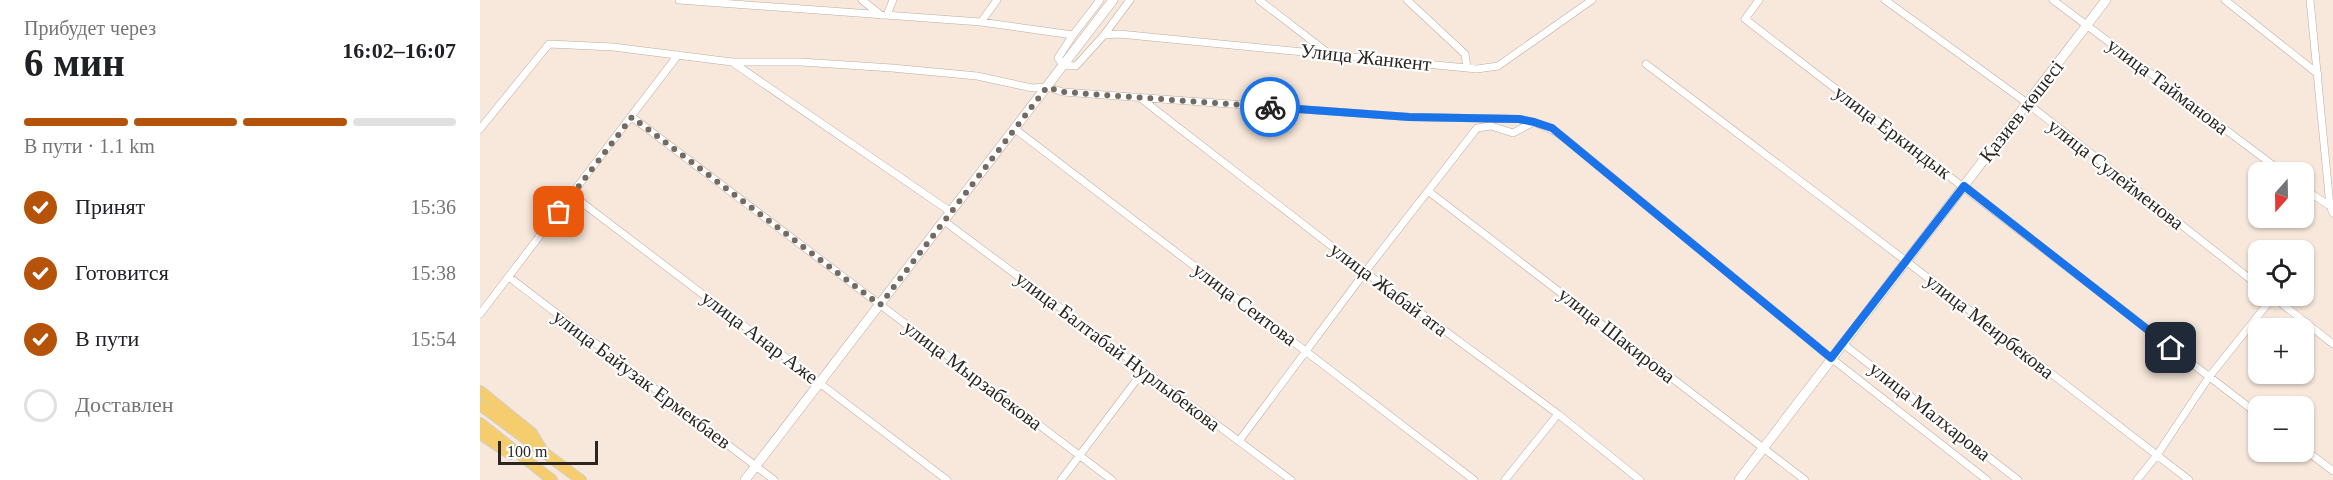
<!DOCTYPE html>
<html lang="ru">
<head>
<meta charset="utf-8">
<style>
  body { margin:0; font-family:Georgia,serif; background:#f6f6f6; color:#202124; height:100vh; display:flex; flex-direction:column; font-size:22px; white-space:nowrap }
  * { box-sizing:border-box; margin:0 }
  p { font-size:20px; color:#757577 }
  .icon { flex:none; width:33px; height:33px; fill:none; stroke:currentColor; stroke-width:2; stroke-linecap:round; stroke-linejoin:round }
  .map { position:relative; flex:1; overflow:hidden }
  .details { display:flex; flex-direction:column; background:#fff; width:480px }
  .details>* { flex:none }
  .needle { width:39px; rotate:200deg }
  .controls { position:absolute; left:1768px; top:162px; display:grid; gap:12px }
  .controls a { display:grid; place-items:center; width:66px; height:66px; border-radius:12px; background:#fff; box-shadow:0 2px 4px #0004; font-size:30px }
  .scale { position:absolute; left:18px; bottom:15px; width:100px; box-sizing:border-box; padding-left:6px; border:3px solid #2c2621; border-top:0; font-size:16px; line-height:21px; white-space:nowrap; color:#2c2621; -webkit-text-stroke:4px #fff; paint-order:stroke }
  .pin { position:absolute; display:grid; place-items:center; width:51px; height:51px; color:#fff; margin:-26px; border-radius:12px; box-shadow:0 3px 9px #0006 }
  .courier { position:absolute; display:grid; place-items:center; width:60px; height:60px; margin:-30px; border:4px solid #1a73e8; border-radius:50%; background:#fff; color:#222; box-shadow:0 2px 8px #0007 }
  .overview em { font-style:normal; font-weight:700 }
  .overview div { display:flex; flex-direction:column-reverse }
  .overview { display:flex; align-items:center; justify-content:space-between; height:102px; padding:0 24px }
  h1 { font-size:39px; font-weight:700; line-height:45px }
  .bar { display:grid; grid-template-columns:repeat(4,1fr); gap:9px 6px; align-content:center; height:72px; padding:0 24px }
  .bar i { height:8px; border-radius:4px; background:#e0e0e0 }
  .bar .current { background:#b45309 }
  .bar p { grid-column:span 4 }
  ol { padding:0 24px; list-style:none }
  li { display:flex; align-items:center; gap:18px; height:66px }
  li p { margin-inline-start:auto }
  li .icon { padding:6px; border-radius:50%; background:#b45309; color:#fff; stroke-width:4 }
  li:last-child { color:#757577 }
  li i { width:33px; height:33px; border:3px solid #e0e0e0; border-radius:50% }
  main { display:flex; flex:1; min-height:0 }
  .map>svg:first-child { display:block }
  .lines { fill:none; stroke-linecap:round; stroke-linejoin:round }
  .street-casing { stroke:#bcada1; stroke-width:8 }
  .secondary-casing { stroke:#bcada1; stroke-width:10 }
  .primary-casing { stroke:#d1cfce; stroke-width:12 }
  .street { stroke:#fff; stroke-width:7 }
  .secondary { stroke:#fff; stroke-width:9 }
  .primary { stroke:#f5cd6e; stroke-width:10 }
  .done { stroke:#736a62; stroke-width:6; stroke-dasharray:0 10.8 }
  .route { stroke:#1a73e8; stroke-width:8 }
  .labels { text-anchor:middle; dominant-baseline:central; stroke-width:4.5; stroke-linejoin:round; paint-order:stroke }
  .street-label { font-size:20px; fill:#2c2621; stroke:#fff }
</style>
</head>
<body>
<main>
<section class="details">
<div class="overview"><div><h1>6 мин</h1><p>Прибудет через</p></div><em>16:02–16:07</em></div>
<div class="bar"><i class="current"></i><i class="current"></i><i class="current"></i><i></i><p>В пути · 1.1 km</p></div>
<ol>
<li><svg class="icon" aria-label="check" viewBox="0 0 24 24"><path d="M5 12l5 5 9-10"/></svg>Принят<p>15:36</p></li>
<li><svg class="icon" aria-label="check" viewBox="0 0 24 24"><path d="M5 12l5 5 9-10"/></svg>Готовится<p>15:38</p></li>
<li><svg class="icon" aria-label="check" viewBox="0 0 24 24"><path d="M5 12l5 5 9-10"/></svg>В пути<p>15:54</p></li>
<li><i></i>Доставлен</li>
</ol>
</section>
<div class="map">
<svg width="1853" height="480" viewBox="0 0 1853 480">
  <rect width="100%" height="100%" fill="#f8e8db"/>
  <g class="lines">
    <defs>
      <path id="street" d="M199,0L501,22L593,35L620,0
        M382,0L401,15
        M650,0L624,35L639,34L997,69L1018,66L1112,0
        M779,0L848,53
        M927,0L985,54L987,68
        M1279,0L1265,19L1779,415
        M1405,0L1547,103L1779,286
        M1573,0L1802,172
        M1745,0L1838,74
        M1830,0L1850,206L1853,213
        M407,15L413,0
        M501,22L517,0
        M593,35L578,58L583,65L596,66L624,35
        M252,62L471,212
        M1166,64L1426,261L1709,480
        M659,97L885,272L1078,414L1160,480
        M152,117L632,480
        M0,129L69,44L133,47L252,62H321L412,68L497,76L552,88L567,87L583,92L929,117L1039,119C1058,122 1072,128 1087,140L1351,358L1507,480
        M535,129L994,480
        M1824,189L1850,206
        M948,191L1325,480
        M92,195L467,480
        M464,221L811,480
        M29,277L294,480
        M1792,296L1853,344
        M0,314L198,55
        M1362,343L1538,480
        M759,441L885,272L997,128L1011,126L1033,133L1054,122
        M1824,449L1853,471
        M581,480L664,370
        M1025,480L1078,414
        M1657,480L1677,455L1729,377L1793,297"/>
      <path id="secondary" d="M265,480L633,0
        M1259,480L1626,0"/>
      <path id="primary" d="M0,391L52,433L61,448
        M0,405L101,480
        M0,423L72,480
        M0,434L30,454"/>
    </defs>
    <use href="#street" class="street-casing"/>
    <use href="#secondary" class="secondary-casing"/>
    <use href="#primary" class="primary-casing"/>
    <use href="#street" class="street"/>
    <use href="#secondary" class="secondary"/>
    <use href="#primary" class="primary"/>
  </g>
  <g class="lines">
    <path class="done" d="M79,212L152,117L400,305L567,87L583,92L790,107"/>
    <path class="route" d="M790,107L929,117L1039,119L1054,122L1072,128L1351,358L1484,186L1691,348"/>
  </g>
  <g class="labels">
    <g class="street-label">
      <text transform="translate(886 57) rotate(6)">Улица Жанкент</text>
      <text transform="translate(1688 86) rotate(37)">улица Тайманова</text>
      <text transform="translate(1541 111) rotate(-52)">Қазиев көшесі</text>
      <text transform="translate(1413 132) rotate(37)">улица Еркиндык</text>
      <text transform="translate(1636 174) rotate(38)">улица Сулейменова</text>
      <text transform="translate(909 289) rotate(37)">улица Жабай ата</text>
      <text transform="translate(765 304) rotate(37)">улица Сеитова</text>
      <text transform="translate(1510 326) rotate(38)">улица Меирбекова</text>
      <text transform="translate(1137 335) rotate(38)">улица Шакирова</text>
      <text transform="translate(280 337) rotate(37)">улица Анар Аже</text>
      <text transform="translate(638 351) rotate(37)">улица Балтабай Нурлыбекова</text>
      <text transform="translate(493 375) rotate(37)">улица Мырзабекова</text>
      <text transform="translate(162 379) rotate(37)">улица Байузак Ермекбаев</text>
      <text transform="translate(1450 411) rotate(38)">улица Малхарова</text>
    </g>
  </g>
</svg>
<div class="controls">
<a><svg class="needle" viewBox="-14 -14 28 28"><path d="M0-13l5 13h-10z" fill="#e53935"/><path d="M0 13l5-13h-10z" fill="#757577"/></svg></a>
<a><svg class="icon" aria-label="locate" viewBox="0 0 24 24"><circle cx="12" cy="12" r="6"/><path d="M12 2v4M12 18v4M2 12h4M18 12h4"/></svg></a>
<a>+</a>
<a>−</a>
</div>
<div class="scale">100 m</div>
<div class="pin" style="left:79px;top:212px;background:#ea580c"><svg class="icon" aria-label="bag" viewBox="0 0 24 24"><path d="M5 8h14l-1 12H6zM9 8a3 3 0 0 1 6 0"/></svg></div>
<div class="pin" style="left:1691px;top:348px;background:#1f2937"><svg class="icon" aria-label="home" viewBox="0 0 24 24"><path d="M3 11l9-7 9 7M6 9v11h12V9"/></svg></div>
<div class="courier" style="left:790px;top:107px"><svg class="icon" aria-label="bike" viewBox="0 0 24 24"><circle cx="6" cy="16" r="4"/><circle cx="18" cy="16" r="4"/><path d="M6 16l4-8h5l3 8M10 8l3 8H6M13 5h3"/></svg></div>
</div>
</main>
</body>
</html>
